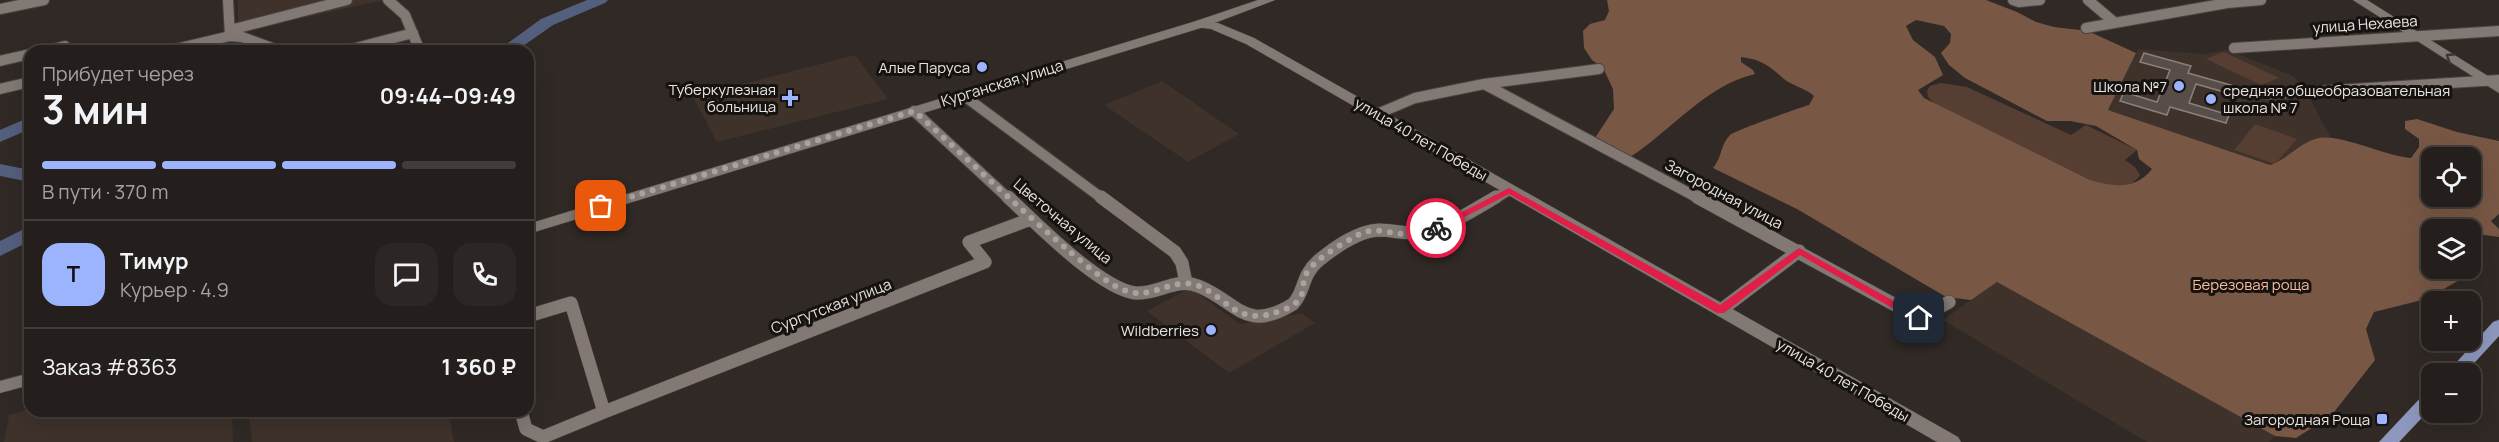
<!DOCTYPE html>
<html lang="ru">
<head>
<meta charset="utf-8">
<style>
  body { margin:0; font-family:Manrope,sans-serif; background:#2c2725; color:#f1f3f6; height:100vh; display:flex; flex-direction:column; font-size:22px; white-space:nowrap }
  * { box-sizing:border-box; margin:0 }
  p { font-size:20px; color:#a3a2a3 }
  .icon { flex:none; width:33px; height:33px; fill:none; stroke:currentColor; stroke-width:2; stroke-linecap:round; stroke-linejoin:round }
  .map { position:relative; flex:1; overflow:hidden }
  .panel { position:absolute; left:24px; top:45px; width:510px; height:372px; display:flex; flex-direction:column; background:#241f1c; border-radius:18px; box-shadow:0 6px 24px #0002,0 0 0 2px #413d3b }
  .panel>* { flex:none }
  .tools { position:absolute; left:2421px; top:147px; display:grid; gap:12px }
  .tools a { display:grid; place-items:center; width:60px; height:60px; border-radius:12px; background:#241f1c; box-shadow:0 6px 24px #0002,0 0 0 2px #413d3b; font-size:30px }
  .pin { position:absolute; display:grid; place-items:center; width:51px; height:51px; color:#fff; margin:-26px; border-radius:12px; box-shadow:0 3px 9px #0006 }
  .courier { position:absolute; display:grid; place-items:center; width:60px; height:60px; margin:-30px; border:4px solid #e11d48; border-radius:50%; background:#fff; color:#222; box-shadow:0 2px 8px #0007 }
  .headline em { font-style:normal; font-weight:700 }
  .headline div { display:flex; flex-direction:column-reverse }
  .headline { display:flex; align-items:center; justify-content:space-between; height:102px; padding:0 18px }
  h1 { font-size:39px; font-weight:700; line-height:45px }
  .bar { display:grid; grid-template-columns:repeat(4,1fr); gap:9px 6px; align-content:center; height:72px; padding:0 18px }
  .bar i { height:8px; border-radius:4px; background:#413d3b }
  .bar .active { background:#9cb4fd }
  .bar p { grid-column:span 4 }
  .line { display:flex; align-items:center; gap:15px; padding:0 18px; border-top:2px solid #413d3b }
  .line div { flex:1 }
  .round { display:grid; place-items:center; flex:none; width:63px; height:63px; border-radius:18px; background:#2c2725 }
  .map>svg:first-child { display:block }
  .built { fill:#3e322b }
  .green { fill:#573e32 }
  .forest { fill:#785745; fill-rule:evenodd }
  .lines { fill:none; stroke-linecap:round; stroke-linejoin:round }
  .river { fill:#545f7e; fill-rule:evenodd }
  .building { fill:#574e4a; stroke:#8a817c; stroke-width:1.5 }
  .minor-far1-casing { stroke:#4a4441; stroke-width:12 }
  .minor-casing { stroke:#4a4441; stroke-width:14 }
  .tertiary-casing { stroke:#4a4441; stroke-width:1 }
  .secondary-casing { stroke:#4a4441; stroke-width:1 }
  .primary-casing { stroke:#4a4441; stroke-width:1 }
  .minor-far1 { stroke:#827974; stroke-width:10 }
  .minor { stroke:#827974; stroke-width:13 }
  .tertiary { fill:#827974; fill-rule:evenodd }
  .secondary { fill:#827974; fill-rule:evenodd }
  .primary { fill:#8e98be; fill-rule:evenodd }
  .oneway { stroke:#3b3633 }
  .route { fill:#e11d48 }
  .done { stroke:#a8a3a0; stroke-width:6; stroke-dasharray:0 10.8 }
  .poi-dot { fill:#9cb4fd; stroke:#151210; stroke-width:2 }
  .labels { text-anchor:middle; dominant-baseline:central; stroke-width:6; stroke-linejoin:round; paint-order:stroke }
  .street-label { font-size:15px; fill:#e9e4e2; stroke:#151210 }
  .poi-label { font-size:15px; fill:#e9e4e2; stroke:#151210; text-anchor:end }
  .park-label { font-size:15px; fill:#f7ba9b; stroke:#151210 }
</style>
</head>
<body>
<div class="map">
<svg width="2499" height="442" viewBox="0 0 2499 442">
  <rect width="100%" height="100%" fill="#302925"/>
  <path class="built" d="M238,0H384L238,32Z
    M2138,49L2203,54L2228,50L2293,76L2304,88L2331,138L2276,167L2108,110Z
    M855,55L888,99L717,142L693,97Z
    M1162,81L1239,134L1188,162L1104,105Z
    M1996,282L2017,292L2275,436L2269,442H2147L1943,320Z
    M1190,288L1240,324L1302,313L1315,323L1229,373L1147,311Z
    M30,409V411H232L233,442H4L9,415Z
    M248,411H448L454,442H252Z"/>
  <path class="green" d="M2224,52L2279,78L2261,85L2206,59Z
    M1941,83L1967,87L2071,135L2086,125L2137,150L2125,160L2135,167L2140,175C2128,193 2108,185 2090,180L1936,105L1928,97L1927,91L1930,86Z
    M2255,124L2297,139L2275,164L2234,150Z"/>
  <path class="forest" d="M1607,0H1986L2017,12L2036,22L2054,27L2088,31L2136,53L2108,110L2270,165C2288,159 2300,142 2319,138C2342,134 2385,156 2411,158L2419,147V139L2405,129V121L2417,119L2457,132L2499,141V214L2491,221L2499,229V237L2471,233L2470,230H2432V268H2470L2471,260L2476,267L2456,282L2426,299L2374,312L2366,329L2375,360L2331,416L2296,438L2275,436L1997,282L1971,300L1946,297L1797,209L1713,168C1722,158 1720,145 1730,135C1733,131 1799,108 1809,105L1814,96C1805,88 1793,86 1784,79C1769,66 1763,60 1741,57V62L1753,70L1755,74C1706,85 1671,131 1630,157L1595,138L1614,109L1613,89L1603,68L1592,60L1584,48L1583,31L1590,24L1605,20L1609,11ZM1916,20L1944,26L1951,34L1950,43L1941,53L1949,65L1965,78L2047,121H2070L2096,126L2137,150L2139,159L2152,169C2135,190 2114,187 2090,180L1924,98L1918,90L1943,75L1935,57L1913,40L1906,26ZM2432,158H2470V196H2432Z"/>
  <g class="lines">
    <path class="river" d="M587,0H608L605,3L553,25L516,51H497L541,19Z
      M30,117V129L0,142V130Z
      M0,164L30,170V182L0,176Z
      M30,226V241L0,256V241Z"/>
  </g>
  <path class="building" d="M2144,53L2191,66L2188,73L2241,88L2238,96L2196,84L2189,103L2229,115L2226,123L2170,107L2167,115L2120,101L2124,92L2157,102L2170,70L2140,62Z"/>
  <g class="lines">
    <defs>
      <path id="minor-far1" d="M228,0L230,36L242,37L280,51
        M388,0L405,15L420,51
        M2013,0L2019,2L2040,0
        M2088,0L2114,22
        M0,9L44,0
        M2086,28L2227,3L2261,0
        M230,30L347,0
        M2234,48L2499,31
        M44,51L65,46V51
        M167,51L230,36
        M344,51L413,33
        M0,61L30,54
        M1484,84L1700,199
        M0,89L30,82
        M2268,94L2499,80
        M963,95L1103,199
        M914,111L1009,199
        M1377,114L1415,98L1484,84L1599,69
        M1494,199L1509,190"/>
      <path id="minor" d="M1008,197C1035,222 1099,288 1135,293C1157,295 1176,277 1198,286C1237,301 1245,334 1293,304C1305,292 1301,276 1318,261C1334,248 1357,231 1379,230C1393,230 1407,235 1421,232C1448,227 1472,211 1496,197
        M1101,197L1175,252L1182,263L1186,283
        M1697,197L1919,318L1949,302
        M1721,310L1799,251
        M521,411L526,429L543,437L604,412L571,303L528,316
        M604,412L985,262L969,242L1031,219"/>
      <path id="tertiary" d="M2353,0H2367L2499,83V93Z
        M1200,20L1218,23L1254,38L1958,437L1961,442H1937L1246,44L1211,29L1196,27V21Z"/>
      <path id="secondary" d="M1258,0H1275L1204,27L528,234V224L1196,21Z
        M30,373V385L0,393V381Z"/>
      <path id="primary" d="M2499,320V336L2464,374H2446L2493,322Z
        M2432,390V407L2399,442H2379L2426,392Z"/>
    </defs>
    <use href="#minor-far1" class="minor-far1-casing"/>
    <use href="#minor" class="minor-casing"/>
    <use href="#tertiary" class="tertiary-casing"/>
    <use href="#secondary" class="secondary-casing"/>
    <use href="#primary" class="primary-casing"/>
    <use href="#minor-far1" class="minor-far1"/>
    <use href="#minor" class="minor"/>
    <use href="#tertiary" class="tertiary"/>
    <use href="#secondary" class="secondary"/>
    <use href="#primary" class="primary"/>
  </g>
  <defs><path id="oneway-chevron" d="M-2-3.5L2.5 0L-2 3.5" fill="none" stroke-width="1.6" stroke-linecap="round" stroke-linejoin="round" transform="scale(1.5)"/></defs>
  <use class="oneway" href="#oneway-chevron" transform="translate(2450 57) rotate(-147)"/>
  <path class="route" d="M1509,188L1720,305L1799,248L1924,318L1923,321H1915L1800,255L1724,313H1717L1509,194L1439,230L1431,228Z"/>
  <g class="lines">
    <path class="done" d="M601,206L914,111C966,157 1016,206 1069,251C1085,264 1110,287 1130,292C1153,298 1173,278 1196,285C1226,295 1233,325 1274,313C1282,311 1297,305 1301,297C1304,288 1302,279 1308,271C1319,256 1344,243 1360,234C1376,226 1392,235 1409,234C1418,234 1427,231 1436,228"/>
  </g>
  <g class="poi-dot">
    <circle cx="982" cy="67" r="6"/>
    <circle cx="2179" cy="86" r="6"/>
    <path d="M787 89h6v6h6v6h-6v6h-6v-6h-6v-6h6z"/>
    <circle cx="2211" cy="99" r="6"/>
    <circle cx="1211" cy="330" r="6"/>
    <rect x="2376" y="413" width="12" height="12" rx="3"/>
  </g>
  <g class="labels">
    <g class="street-label">
      <text transform="translate(2365 24) rotate(-4)">улица Нехаева</text>
      <text transform="translate(1002 83) rotate(-17)">Курганская улица</text>
      <text transform="translate(1421 139) rotate(30)">улица 40 лет Победы</text>
      <text transform="translate(1724 194) rotate(28)">Загородная улица</text>
      <text transform="translate(1063 221) rotate(40)">Цветочная улица</text>
      <text transform="translate(831 306) rotate(-21)">Сургутская улица</text>
      <text transform="translate(1843 380) rotate(30)">улица 40 лет Победы</text>
    </g>
    <g class="poi-label">
      <text x="970" y="67">Алые Паруса</text>
      <text x="2167" y="86">Школа №7</text>
      <text x="776" y="89">Туберкулезная<tspan x="776" dy="17">больница</tspan></text>
      <text x="2223" y="90" text-anchor="start">средняя общеобразовательная<tspan x="2223" dy="17">школа № 7</tspan></text>
      <text x="1199" y="330">Wildberries</text>
      <text x="2370" y="419">Загородная Роща</text>
    </g>
    <g class="park-label">
      <text x="2251" y="284">Березовая роща</text>
    </g>
  </g>
</svg>
<div class="tools">
<a><svg class="icon" aria-label="locate" viewBox="0 0 24 24"><circle cx="12" cy="12" r="6"/><path d="M12 2v4M12 18v4M2 12h4M18 12h4"/></svg></a>
<a><svg class="icon" aria-label="layers" viewBox="0 0 24 24"><path d="M12 4l9 5-9 5-9-5zM3 14l9 5 9-5"/></svg></a>
<a>+</a>
<a>−</a>
</div>
<div class="pin" style="left:601px;top:206px;background:#ea580c"><svg class="icon" aria-label="bag" viewBox="0 0 24 24"><path d="M5 8h14l-1 12H6zM9 8a3 3 0 0 1 6 0"/></svg></div>
<div class="pin" style="left:1919px;top:318px;background:#1f2937"><svg class="icon" aria-label="home" viewBox="0 0 24 24"><path d="M3 11l9-7 9 7M6 9v11h12V9"/></svg></div>
<div class="courier" style="left:1436px;top:228px"><svg class="icon" aria-label="bike" viewBox="0 0 24 24"><circle cx="6" cy="16" r="4"/><circle cx="18" cy="16" r="4"/><path d="M6 16l4-8h5l3 8M10 8l3 8H6M13 5h3"/></svg></div>
<section class="panel">
<div class="headline"><div><h1>3 мин</h1><p>Прибудет через</p></div><em>09:44–09:49</em></div>
<div class="bar"><i class="active"></i><i class="active"></i><i class="active"></i><i></i><p>В пути · 370 m</p></div>
<div class="line" style="height:108px"><b class="round" style="background:#9cb4fd;color:#111">Т</b><div><b>Тимур</b><p>Курьер · 4.9</p></div><a class="round"><svg class="icon" aria-label="chat" viewBox="0 0 24 24"><path d="M4 5h16v11H9l-5 4z"/></svg></a><a class="round"><svg class="icon" aria-label="phone" viewBox="0 0 24 24"><path d="M5 4h4l2 5-3 2q2 4 5 5l2-3 5 2v4C11 20 4 13 5 4z"/></svg></a></div>
<div class="line" style="height:78px"><div>Заказ #8363</div><b>1 360 ₽</b></div>
</section>
</div>
</body>
</html>
